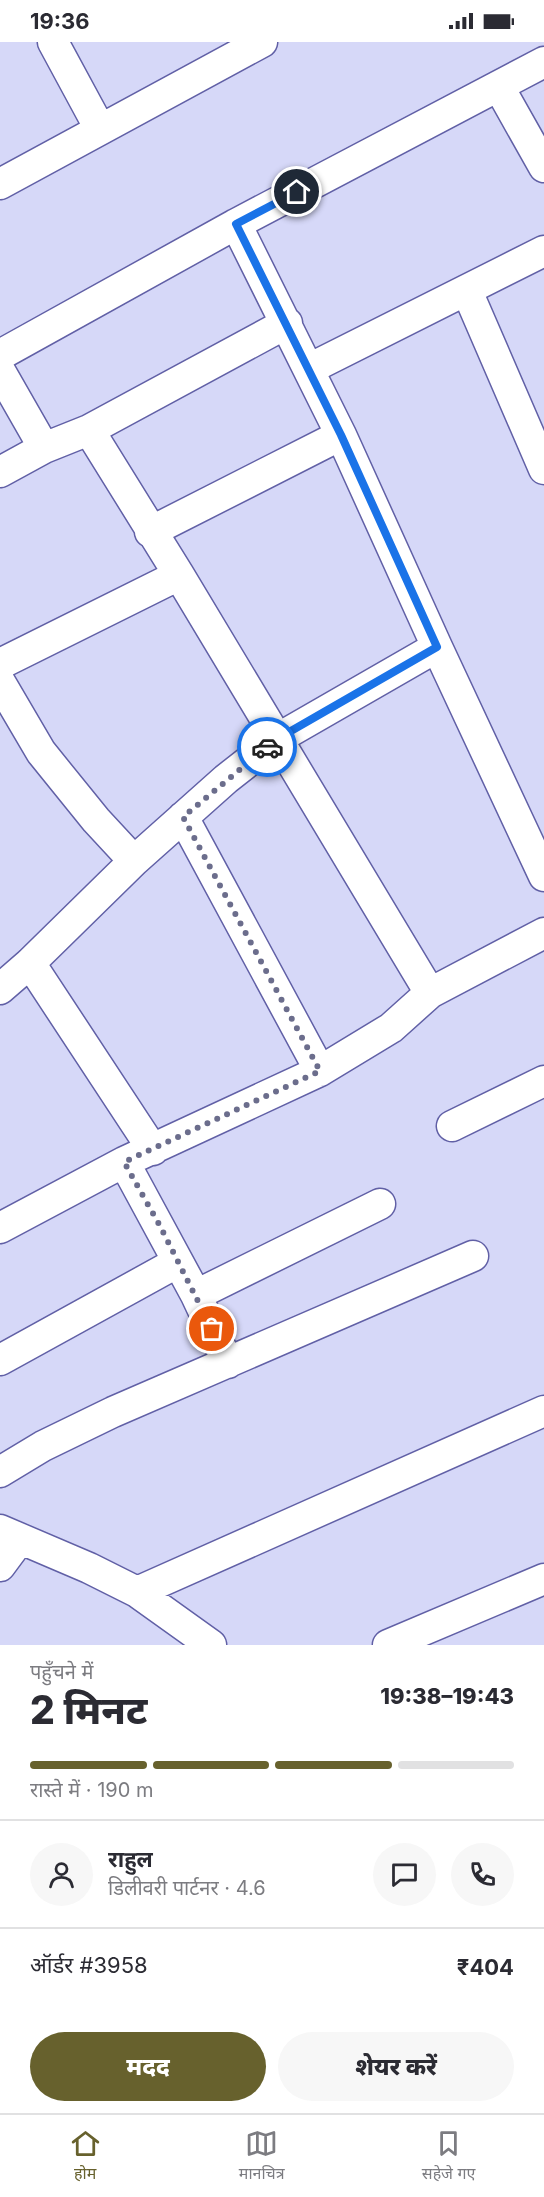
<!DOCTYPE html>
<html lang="hi">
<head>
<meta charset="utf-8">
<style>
  body { margin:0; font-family:Inter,"Noto Sans Devanagari",sans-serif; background:#f7f7f7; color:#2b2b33; height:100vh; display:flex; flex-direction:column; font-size:22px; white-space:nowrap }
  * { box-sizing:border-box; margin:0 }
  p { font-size:20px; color:#7c7c81 }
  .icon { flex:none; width:33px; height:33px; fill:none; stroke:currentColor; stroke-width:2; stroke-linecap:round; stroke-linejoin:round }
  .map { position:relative; height:1603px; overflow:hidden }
  .details { display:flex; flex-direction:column; background:#fff; flex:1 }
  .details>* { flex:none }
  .pin { position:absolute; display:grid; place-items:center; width:51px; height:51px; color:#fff; margin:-26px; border:3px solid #fff; border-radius:50%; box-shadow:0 2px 6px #0007 }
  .courier { position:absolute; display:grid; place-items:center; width:60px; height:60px; margin:-30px; border:4px solid #1a73e8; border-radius:50%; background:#fff; color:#222; box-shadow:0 2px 8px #0007 }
  .overview em { font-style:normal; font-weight:800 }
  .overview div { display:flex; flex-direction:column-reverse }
  .overview { display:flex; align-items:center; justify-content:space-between; height:102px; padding:0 30px }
  h1 { font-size:39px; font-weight:800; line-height:45px }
  .bar { display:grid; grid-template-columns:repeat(4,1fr); gap:9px 6px; align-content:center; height:72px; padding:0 30px }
  .bar i { height:8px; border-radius:4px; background:#e1e1e2 }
  .bar .active { background:#67612d }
  .bar p { grid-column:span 4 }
  .line { display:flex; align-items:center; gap:15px; padding:0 30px; border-top:2px solid #e1e1e2 }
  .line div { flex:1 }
  .round { display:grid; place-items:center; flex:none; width:63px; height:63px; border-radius:32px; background:#f7f7f7 }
  .action { display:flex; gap:12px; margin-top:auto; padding:12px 30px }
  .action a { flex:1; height:69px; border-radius:36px; background:#67612d; color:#fff; font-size:24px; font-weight:800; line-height:69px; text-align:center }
  .action a+a { background:#f7f7f7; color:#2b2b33 }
  .status { display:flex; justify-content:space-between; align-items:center; height:42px; padding:0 30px; background:#fff; direction:ltr }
  .status svg { height:16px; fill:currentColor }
  .menu { display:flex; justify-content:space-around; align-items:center; height:84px; border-top:2px solid #e1e1e2; background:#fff; font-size:16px; color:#7c7c81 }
  .menu a { display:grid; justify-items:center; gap:3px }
  .menu .active { color:#67612d }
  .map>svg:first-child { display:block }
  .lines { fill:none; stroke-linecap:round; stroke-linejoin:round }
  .street-casing { stroke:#6160a6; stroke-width:33 }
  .street { stroke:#fff; stroke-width:30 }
  .done { stroke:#6b6d8c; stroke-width:6; stroke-dasharray:0 10.8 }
  .route { stroke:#1a73e8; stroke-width:8 }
</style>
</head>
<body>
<div class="status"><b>19:36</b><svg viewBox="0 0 49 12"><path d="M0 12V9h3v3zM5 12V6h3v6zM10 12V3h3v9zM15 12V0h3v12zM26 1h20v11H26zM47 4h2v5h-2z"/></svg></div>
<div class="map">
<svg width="544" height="1603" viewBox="0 0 544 1603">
  <rect width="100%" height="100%" fill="#d6d8f8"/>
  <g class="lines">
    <defs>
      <path id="street" d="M53,0L100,87
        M499,45L544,125
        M0,142L262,0
        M236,182L341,393L437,605L544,834
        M467,249L544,427
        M0,313L236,182L544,20
        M309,327L544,209
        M0,329L44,406
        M89,388L179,533L430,951
        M0,430L44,406L89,388L287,281
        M150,490L341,393
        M0,622L179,533
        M0,640L41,710L96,778L134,819
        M183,775L320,1029
        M30,921L153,1108
        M0,947L30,921L134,819L226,737L277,697L437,605
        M452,1084L544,1039
        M124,1120L196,1253L228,1321
        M0,1186L124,1120L320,1029L391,986L430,951L544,891
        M196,1253L380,1162
        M0,1318L178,1220
        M0,1430L43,1404L113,1370L473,1214
        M0,1488L89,1526L137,1550L211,1603
        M0,1524L20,1497
        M137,1550L544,1369
        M388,1603L544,1537"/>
    </defs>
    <use href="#street" class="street-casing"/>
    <use href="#street" class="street"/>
  </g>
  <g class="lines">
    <path class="done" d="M212,1287L160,1184L124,1120L320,1029L183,775L267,705"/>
    <path class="route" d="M267,705L277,697L437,605L341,393L236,182L297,150"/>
  </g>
</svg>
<div class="pin" style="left:212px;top:1287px;background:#ea580c"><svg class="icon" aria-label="bag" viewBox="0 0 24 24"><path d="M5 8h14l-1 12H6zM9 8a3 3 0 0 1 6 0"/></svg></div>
<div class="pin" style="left:297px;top:150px;background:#1f2937"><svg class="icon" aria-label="home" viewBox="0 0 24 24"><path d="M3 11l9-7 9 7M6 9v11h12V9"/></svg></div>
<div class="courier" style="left:267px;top:705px"><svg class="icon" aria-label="car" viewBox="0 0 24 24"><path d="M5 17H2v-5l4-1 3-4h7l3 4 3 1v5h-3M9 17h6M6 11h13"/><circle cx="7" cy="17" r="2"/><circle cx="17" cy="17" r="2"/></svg></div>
</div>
<section class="details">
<div class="overview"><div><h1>2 मिनट</h1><p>पहुँचने में</p></div><em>19:38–19:43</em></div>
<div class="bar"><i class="active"></i><i class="active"></i><i class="active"></i><i></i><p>रास्ते में · 190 m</p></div>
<div class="line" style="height:108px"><a class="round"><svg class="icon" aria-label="person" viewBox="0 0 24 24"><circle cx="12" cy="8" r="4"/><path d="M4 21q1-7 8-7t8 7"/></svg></a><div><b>राहुल</b><p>डिलीवरी पार्टनर · 4.6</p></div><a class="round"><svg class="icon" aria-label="chat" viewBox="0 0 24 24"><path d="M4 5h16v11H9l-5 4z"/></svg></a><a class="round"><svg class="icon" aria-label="phone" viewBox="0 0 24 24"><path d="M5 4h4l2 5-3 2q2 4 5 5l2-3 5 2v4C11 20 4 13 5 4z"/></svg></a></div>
<div class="line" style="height:78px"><div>ऑर्डर #3958</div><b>₹404</b></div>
<div class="action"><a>मदद</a><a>शेयर करें</a></div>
</section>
<nav class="menu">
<a class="active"><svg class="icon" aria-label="home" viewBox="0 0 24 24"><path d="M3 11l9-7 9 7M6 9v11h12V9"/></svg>होम</a>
<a><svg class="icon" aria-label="map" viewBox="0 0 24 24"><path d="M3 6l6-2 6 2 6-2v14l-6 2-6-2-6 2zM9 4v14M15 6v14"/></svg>मानचित्र</a>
<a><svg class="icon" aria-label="saved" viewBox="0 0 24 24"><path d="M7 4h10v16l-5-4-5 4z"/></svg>सहेजे गए</a>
</nav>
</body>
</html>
